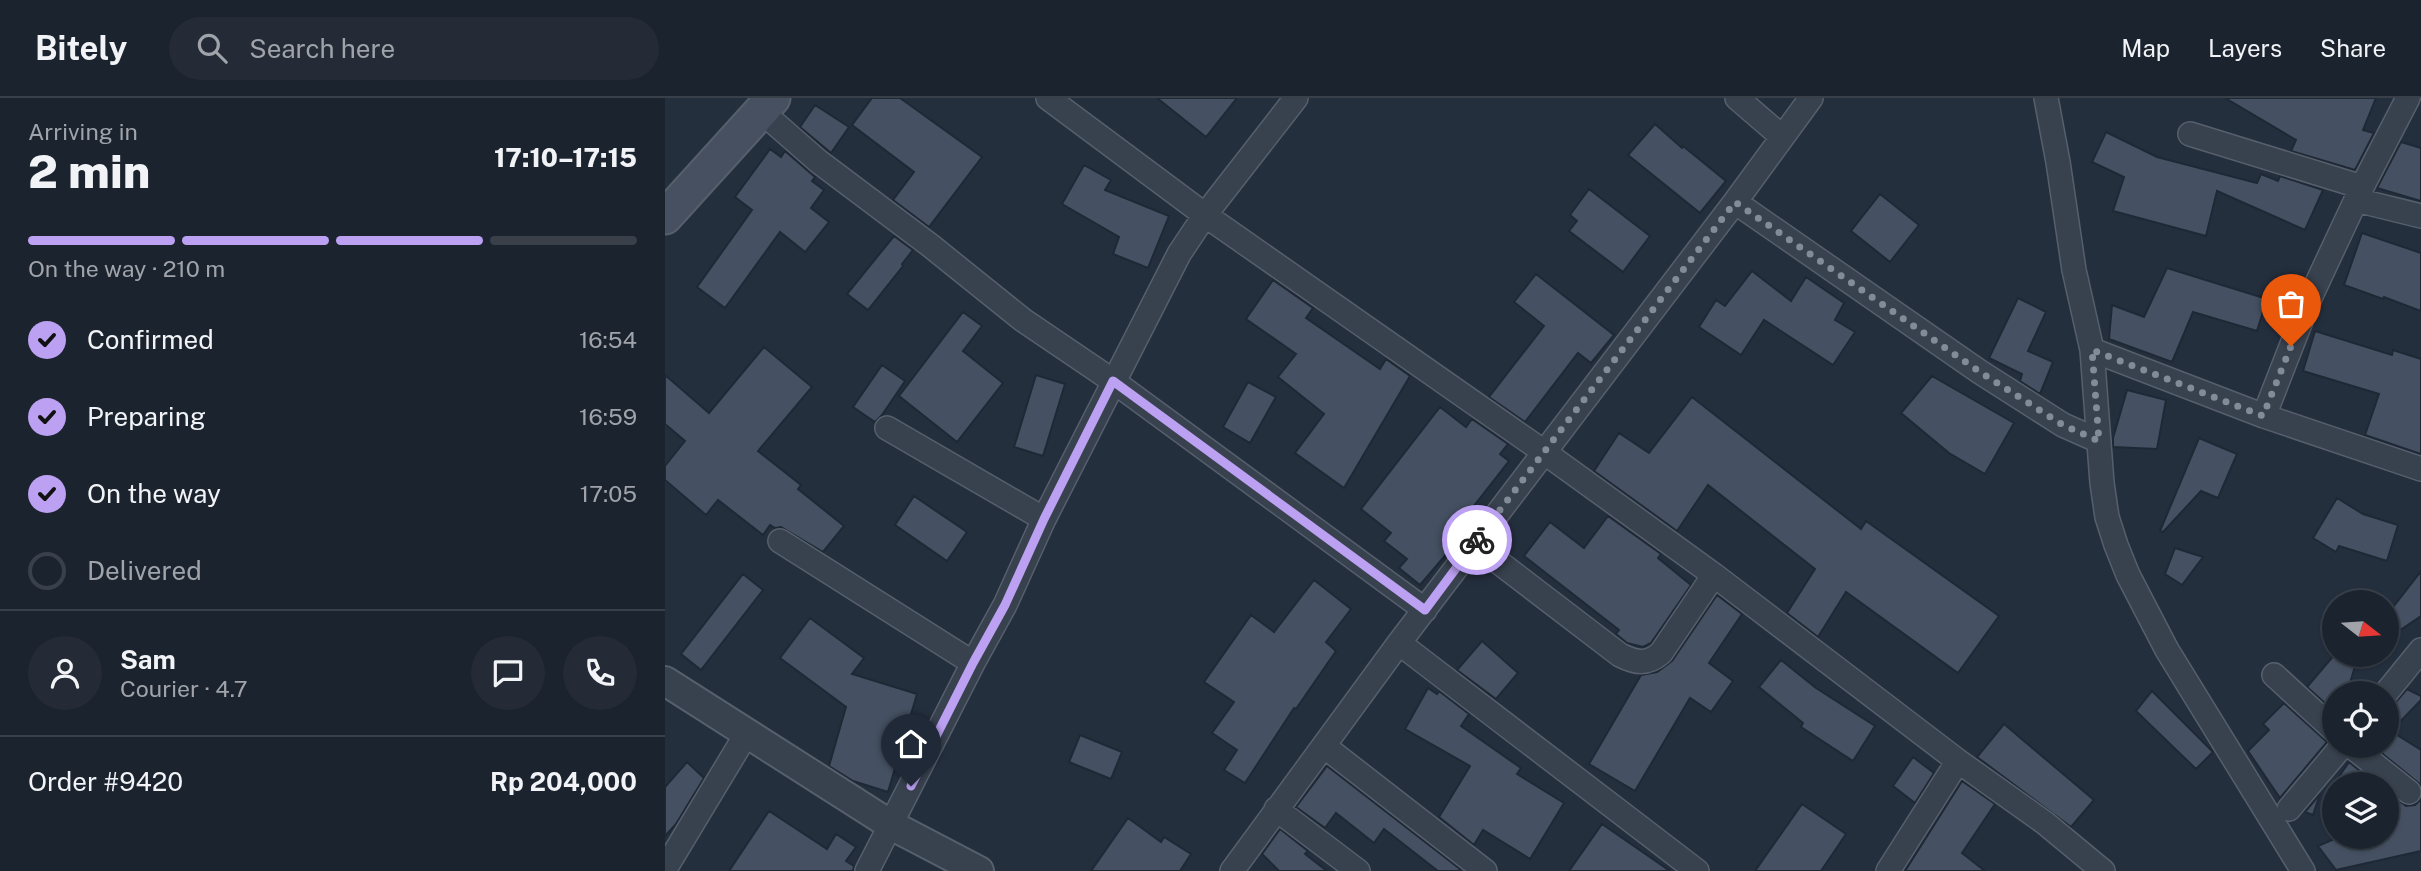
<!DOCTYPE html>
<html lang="en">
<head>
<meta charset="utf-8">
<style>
  body { margin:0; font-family:"Public Sans",sans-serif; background:#242b36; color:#f1f3f6; height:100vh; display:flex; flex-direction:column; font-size:26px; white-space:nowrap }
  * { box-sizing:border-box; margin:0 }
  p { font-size:23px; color:#a0a4aa }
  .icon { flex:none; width:38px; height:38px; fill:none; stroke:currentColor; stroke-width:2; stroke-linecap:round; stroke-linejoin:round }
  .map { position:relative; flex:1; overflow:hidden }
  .side { display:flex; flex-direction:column; background:#1b232e; width:665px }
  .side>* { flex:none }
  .needle { width:46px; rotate:107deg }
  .tools { position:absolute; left:1657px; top:492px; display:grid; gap:14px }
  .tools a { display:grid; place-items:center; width:77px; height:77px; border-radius:50%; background:#1b232e; box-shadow:0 2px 5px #0004,0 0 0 2px #39404a; font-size:35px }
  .pin { position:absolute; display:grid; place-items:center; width:60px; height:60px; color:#fff; margin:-72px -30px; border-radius:50% 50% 50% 0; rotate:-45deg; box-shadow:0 0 7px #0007 }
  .pin .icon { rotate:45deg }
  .courier { position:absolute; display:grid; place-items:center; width:70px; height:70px; margin:-35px; border:5px solid #bca0f2; border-radius:50%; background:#fff; color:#222; box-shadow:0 2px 9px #0007 }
  .summary em { font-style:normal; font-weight:800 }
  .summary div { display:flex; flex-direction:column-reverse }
  .summary { display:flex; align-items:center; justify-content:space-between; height:119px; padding:0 28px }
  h1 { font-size:46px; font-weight:800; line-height:52px }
  .bar { display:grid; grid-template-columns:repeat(4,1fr); gap:10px 7px; align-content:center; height:84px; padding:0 28px }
  .bar i { height:9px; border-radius:5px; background:#39404a }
  .bar .selected { background:#bca0f2 }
  .bar p { grid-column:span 4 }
  .line { display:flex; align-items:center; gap:18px; padding:0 28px; border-top:2px solid #39404a }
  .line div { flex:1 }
  .round { display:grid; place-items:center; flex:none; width:74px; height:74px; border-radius:37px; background:#242b36 }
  ol { padding:0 28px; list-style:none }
  li { display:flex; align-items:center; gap:21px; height:77px }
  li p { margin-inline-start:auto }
  li .icon { padding:7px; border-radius:50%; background:#bca0f2; color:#111; stroke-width:4 }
  li:last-child { color:#a0a4aa }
  li i { width:38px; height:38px; border:4px solid #39404a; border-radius:50% }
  header { display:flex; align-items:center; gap:42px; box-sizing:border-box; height:98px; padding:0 35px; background:#1b232e; border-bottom:2px solid #39404a }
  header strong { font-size:33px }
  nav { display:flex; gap:38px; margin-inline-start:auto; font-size:24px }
  .search { width:490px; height:63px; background:#242b36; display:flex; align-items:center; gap:18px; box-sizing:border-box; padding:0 24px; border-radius:38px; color:#a0a4aa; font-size:26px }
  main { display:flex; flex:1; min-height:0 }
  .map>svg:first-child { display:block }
  .building { fill:#455162; stroke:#1f2835; stroke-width:2 }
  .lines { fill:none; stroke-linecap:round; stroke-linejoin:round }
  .minor-casing { stroke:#565f6c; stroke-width:26 }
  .tertiary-casing { stroke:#565f6c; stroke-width:32 }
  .secondary-casing { stroke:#565f6c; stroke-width:37 }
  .minor { stroke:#38414e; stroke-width:23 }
  .tertiary { stroke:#38414e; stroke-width:28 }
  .secondary { stroke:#465061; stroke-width:33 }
  .done { stroke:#828b98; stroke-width:7; stroke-dasharray:0 12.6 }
  .route { stroke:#bca0f2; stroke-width:9 }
</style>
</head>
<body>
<header>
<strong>Bitely</strong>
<div class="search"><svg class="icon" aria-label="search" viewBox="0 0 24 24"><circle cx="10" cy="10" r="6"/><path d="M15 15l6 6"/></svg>Search here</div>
<nav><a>Map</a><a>Layers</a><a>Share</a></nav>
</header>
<main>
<section class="side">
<div class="summary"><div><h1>2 min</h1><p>Arriving in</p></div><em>17:10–17:15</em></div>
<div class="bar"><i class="selected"></i><i class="selected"></i><i class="selected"></i><i></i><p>On the way · 210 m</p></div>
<ol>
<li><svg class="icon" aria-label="check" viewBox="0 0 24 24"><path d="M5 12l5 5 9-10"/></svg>Confirmed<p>16:54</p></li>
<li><svg class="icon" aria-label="check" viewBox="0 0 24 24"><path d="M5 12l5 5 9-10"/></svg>Preparing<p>16:59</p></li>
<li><svg class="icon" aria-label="check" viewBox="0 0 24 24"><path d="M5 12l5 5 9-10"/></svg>On the way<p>17:05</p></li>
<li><i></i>Delivered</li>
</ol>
<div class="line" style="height:126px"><a class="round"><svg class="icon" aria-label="person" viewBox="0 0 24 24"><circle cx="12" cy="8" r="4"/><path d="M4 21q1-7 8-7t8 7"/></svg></a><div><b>Sam</b><p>Courier · 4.7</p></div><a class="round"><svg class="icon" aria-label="chat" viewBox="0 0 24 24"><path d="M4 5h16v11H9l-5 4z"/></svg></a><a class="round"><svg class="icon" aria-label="phone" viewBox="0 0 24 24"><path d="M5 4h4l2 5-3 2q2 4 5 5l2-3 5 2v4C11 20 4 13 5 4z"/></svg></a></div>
<div class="line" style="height:91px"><div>Order #9420</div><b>Rp 204,000</b></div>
</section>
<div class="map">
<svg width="1756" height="773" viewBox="0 0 1756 773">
  <rect width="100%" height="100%" fill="#242f3e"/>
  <path class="building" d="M207,0H235L317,59L264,129L228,102L249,74L187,27Z
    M492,0H572L541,39Z
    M1560,0H1711L1698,32L1709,35L1690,72L1626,53L1631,42Z
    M150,7L184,29L166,55L135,29Z
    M990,26L1017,50L1018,48L1061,83L1035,115L963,57Z
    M1441,34L1492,59L1592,85L1596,76L1613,83L1615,78L1658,92L1640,132L1552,93L1541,138L1448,113L1459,79L1427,64Z
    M1736,44L1756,50V103L1712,90Z
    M105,51L116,59L120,53L150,79L147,83L159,92L146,110L164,124L140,154L115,134L60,210L32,189L87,112L70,99Z
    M419,67L446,82L440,92L504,118L483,170L448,156L454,139L397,106Z
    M924,91L985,138L958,174L904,133L912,123L905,117Z
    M1215,96L1254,127L1225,164L1186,133Z
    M1697,135L1756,155V213L1719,199L1718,201L1679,187Z
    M229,138L248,152L237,166L238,168L203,212L182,196Z
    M1502,170L1602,201L1592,233L1528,214L1507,264L1444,241L1447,207L1479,219Z
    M1087,173L1126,203L1141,179L1179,205L1170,222L1190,234L1168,267L1099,222L1076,257L1034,229L1051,202L1060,208Z
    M871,176L949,237L926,265L913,255L860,324L824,299L879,228L849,204Z
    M608,182L648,210L641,220L715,271L721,261L745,278L679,390L630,355L659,316L613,279L631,256L581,221Z
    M1353,200L1381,214L1363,253L1388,264L1375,296L1355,283L1357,276L1324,260Z
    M298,214L317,228L298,253L338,285L292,344L234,298Z
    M1650,233L1727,257L1728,252L1756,261V356L1700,337L1714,296L1638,273Z
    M99,249L147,289L93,353L136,387L133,391L179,428L158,454L116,429L110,430L105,427L98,437L53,402L41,417L0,382V368L20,343L0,326V277L44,315Z
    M217,267L240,283L217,317L210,324L188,309Z
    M371,277L400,286L378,358L349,349Z
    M1267,278L1349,325L1320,376L1284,355L1236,315Z
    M583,284L611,299L585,345L558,329Z
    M1462,292L1501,302L1492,351L1448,349V340Z
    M1027,299L1196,431L1201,423L1334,518L1293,575L1181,494L1153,539L1122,515L1150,471L1043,387L1012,433L929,373L954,335L984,355Z
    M775,309L801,329L807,321L843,346L835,356L844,363L794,427L801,433L755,487L734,470L742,461L719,443L726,435L696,411Z
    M1534,340L1572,356L1553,400L1536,393L1498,434L1495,433Z
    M249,398L302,434L282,463L230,427Z
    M1672,400L1698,416L1733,427L1722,463L1674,448L1671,454L1648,440Z
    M943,418L996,456L993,460L1026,487L986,545L978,549L962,545L951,536L954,532L859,458L885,424L919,450Z
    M1510,450L1538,459L1517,487L1500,476Z
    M1756,473V518L1722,541V517Z
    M78,476L98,492L36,572L16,556Z
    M649,482L686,511L661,544L671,553L631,611L629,610L580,685L559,672L572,652L547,635L569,604L539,584L586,517L609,534Z
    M1052,497L1077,516L1044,565L1068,583L1046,614L1025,600L970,693L924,666L976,577L992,574L1007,563Z
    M145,520L199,560L187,576L252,596L223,694L188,683L164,668L181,609L115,560Z
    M817,543L853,575L831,601L792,572Z
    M1670,556H1675L1691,565L1682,595H1670V614L1642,589Z
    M1116,562L1151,590L1210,628L1188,663L1136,629L1138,625L1094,589Z
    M763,590L772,596L774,593L804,616L796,628L856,670L852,676L899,705L865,761L818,732L809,747L774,719L805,668L740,631Z
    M1742,591L1756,598V602L1726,633L1756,652V687L1708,648H1722V609L1731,604Z
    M1487,593L1548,654L1531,671L1471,613Z
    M1619,605L1662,644L1615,700L1583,653L1604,632L1598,626Z
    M1339,626L1429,702L1406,729L1312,659Z
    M415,637L457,654L446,681L404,664Z
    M1248,659L1269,675L1250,705L1228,688Z
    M22,664L39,680L11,726L0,738V689Z
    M1684,664L1711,686H1669Z
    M662,668L795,771L794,773H773L719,731L709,745L671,715L660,730L631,709Z
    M1297,683L1330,706L1297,755L1320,773H1240Z
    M1722,694L1741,708L1750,707L1756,701V753L1671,772L1653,748L1676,738H1722Z
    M1655,696L1648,717L1640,714Z
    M1137,706L1181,736L1156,773H1090Z
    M104,713L162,751L171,736L191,749L181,763L189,768L188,773H64Z
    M463,720L496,744L499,739L526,756L515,773H426Z
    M937,726L1005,773H904Z
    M615,731L643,753L640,756L662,773H614L597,756Z"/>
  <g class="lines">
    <defs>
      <path id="minor" d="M383,0L540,117L879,354L1049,477L1293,663L1380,725L1438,773
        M1072,0L1116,38
        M1381,0L1393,64L1409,172L1427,252L1437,385L1442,419L1451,447L1463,477L1502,552L1638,773
        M97,14L153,63L266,148L358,222L448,283L760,512
        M1525,36L1697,89
        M1691,102L1756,118
        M1070,104L1315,274L1398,327L1434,343
        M1427,252L1599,318L1756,371
        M1599,318L1645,200L1697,89L1743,0
        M222,330L379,421
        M115,443L308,565
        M810,446L955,557C971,565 982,567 996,555L1049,477
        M734,545L1032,773
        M1609,577L1670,633
        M1721,595L1756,552
        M659,648L820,773
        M1686,648L1744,694
        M611,711L693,773
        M1624,711L1677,648
        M0,771L82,635
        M202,773L308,565L340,507L379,421L514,156L540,117L631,0
        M567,773L734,545L1070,104L1146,0
        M1223,773L1293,663"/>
      <path id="tertiary" d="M0,583L226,727L314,773"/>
      <path id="secondary" d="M0,119L108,0"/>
    </defs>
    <use href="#minor" class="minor-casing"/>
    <use href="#tertiary" class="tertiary-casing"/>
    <use href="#secondary" class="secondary-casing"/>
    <use href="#minor" class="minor"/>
    <use href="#tertiary" class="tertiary"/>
    <use href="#secondary" class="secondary"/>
  </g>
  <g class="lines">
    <path class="done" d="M812,442L1070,104L1315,274L1398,327L1434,343L1427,252L1598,318L1626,248"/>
    <path class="route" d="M246,688L308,565L340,507L379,421L448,283L760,512L812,442"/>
  </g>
</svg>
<div class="tools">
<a><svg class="needle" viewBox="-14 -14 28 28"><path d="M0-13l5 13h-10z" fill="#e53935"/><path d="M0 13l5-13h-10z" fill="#a0a4aa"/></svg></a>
<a><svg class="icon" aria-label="locate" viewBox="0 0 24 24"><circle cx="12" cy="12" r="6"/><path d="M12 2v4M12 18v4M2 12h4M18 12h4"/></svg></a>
<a><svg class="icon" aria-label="layers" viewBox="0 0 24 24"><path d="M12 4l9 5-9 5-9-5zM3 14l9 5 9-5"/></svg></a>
</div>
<div class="pin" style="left:1626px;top:248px;background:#ea580c"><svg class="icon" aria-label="bag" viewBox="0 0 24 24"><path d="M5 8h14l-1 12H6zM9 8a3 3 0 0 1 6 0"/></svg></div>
<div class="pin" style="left:246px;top:688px;background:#1f2937"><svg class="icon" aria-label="home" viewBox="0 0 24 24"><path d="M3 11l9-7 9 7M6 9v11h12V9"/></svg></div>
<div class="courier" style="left:812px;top:442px"><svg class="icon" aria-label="bike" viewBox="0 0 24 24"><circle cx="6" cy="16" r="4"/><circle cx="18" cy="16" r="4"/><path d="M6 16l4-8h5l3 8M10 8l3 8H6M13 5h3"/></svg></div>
</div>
</main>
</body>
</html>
